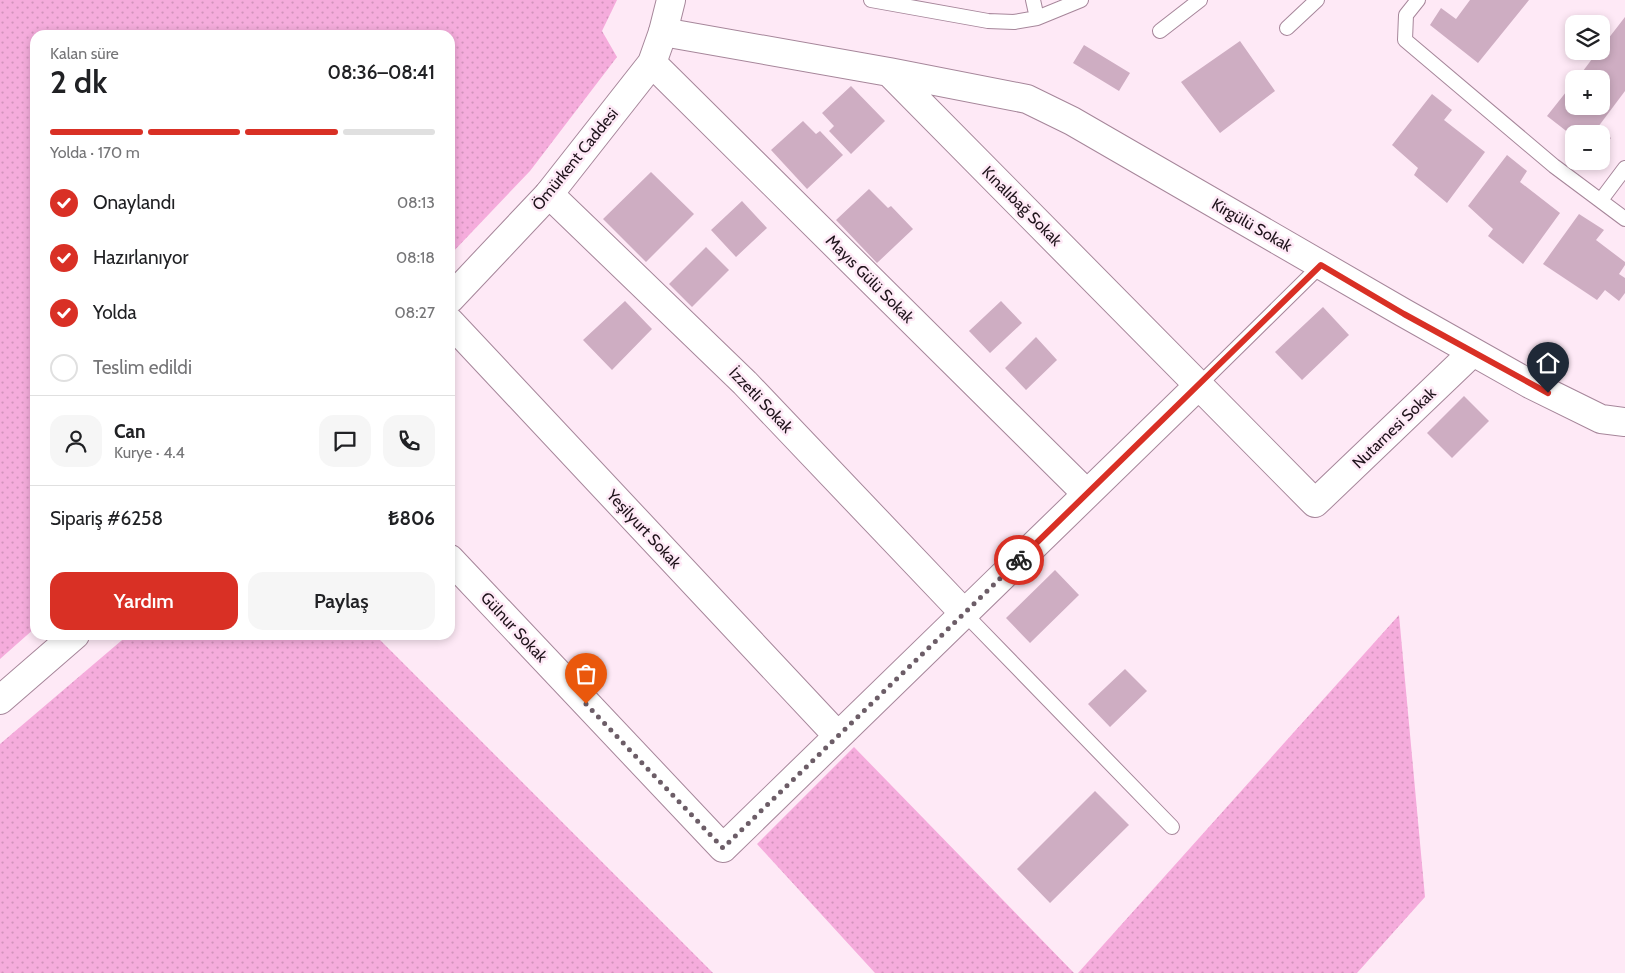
<!DOCTYPE html>
<html lang="tr">
<head>
<meta charset="utf-8">
<style>
  body { margin:0; font-family:Cabin,sans-serif; background:#f6f6f6; color:#202124; height:100vh; display:flex; flex-direction:column; font-size:19px; white-space:nowrap }
  * { box-sizing:border-box; margin:0 }
  p { font-size:16px; color:#757577 }
  .icon { flex:none; width:28px; height:28px; fill:none; stroke:currentColor; stroke-width:2; stroke-linecap:round; stroke-linejoin:round }
  .map { position:relative; flex:1; overflow:hidden }
  .panel { position:absolute; left:30px; top:30px; width:425px; height:610px; display:flex; flex-direction:column; background:#fff; border-radius:15px; box-shadow:0 2px 8px #0003 }
  .panel>* { flex:none }
  .buttons { position:absolute; left:1565px; top:15px; display:grid; gap:10px }
  .buttons a { display:grid; place-items:center; width:45px; height:45px; border-radius:10px; background:#fff; box-shadow:0 2px 8px #0003; font-size:25px }
  .pin { position:absolute; display:grid; place-items:center; width:42px; height:42px; color:#fff; margin:-51px -21px; border-radius:50% 50% 50% 0; rotate:-45deg; box-shadow:0 0 5px #0007 }
  .pin .icon { rotate:45deg }
  .courier { position:absolute; display:grid; place-items:center; width:50px; height:50px; margin:-25px; border:4px solid #d93025; border-radius:50%; background:#fff; color:#222; box-shadow:0 1px 6px #0007 }
  .head em { font-style:normal; font-weight:600 }
  .head div { display:flex; flex-direction:column-reverse }
  .head { display:flex; align-items:center; justify-content:space-between; height:85px; padding:0 20px }
  h1 { font-size:32px; font-weight:600; line-height:38px }
  .bar { display:grid; grid-template-columns:repeat(4,1fr); gap:8px 5px; align-content:center; height:60px; padding:0 20px }
  .bar i { height:6px; border-radius:4px; background:#e0e0e0 }
  .bar .current { background:#d93025 }
  .bar p { grid-column:span 4 }
  .line { display:flex; align-items:center; gap:12px; padding:0 20px; border-top:1px solid #e0e0e0 }
  .line div { flex:1 }
  .round { display:grid; place-items:center; flex:none; width:52px; height:52px; border-radius:15px; background:#f6f6f6 }
  ol { padding:0 20px; list-style:none }
  li { display:flex; align-items:center; gap:15px; height:55px }
  li p { margin-inline-start:auto }
  li .icon { padding:5px; border-radius:50%; background:#d93025; color:#fff; stroke-width:4 }
  li:last-child { color:#757577 }
  li i { width:28px; height:28px; border:2px solid #e0e0e0; border-radius:50% }
  .button { display:flex; gap:10px; margin-top:auto; padding:10px 20px }
  .button a { flex:1; height:58px; border-radius:15px; background:#d93025; color:#fff; font-size:20px; font-weight:600; line-height:58px; text-align:center }
  .button a+a { background:#f6f6f6; color:#202124 }
  .map>svg:first-child { display:block }
  .grass { fill:url(#grass-dots) }
  .building { fill:#ceadc2 }
  .lines { fill:none; stroke-linecap:round; stroke-linejoin:round }
  .service-casing { stroke:#a6869a; stroke-width:16 }
  .minor-casing { stroke:#a6869a; stroke-width:30 }
  .tertiary-casing { stroke:#a6869a; stroke-width:30 }
  .service { stroke:#fff; stroke-width:14 }
  .minor { stroke:#fff; stroke-width:28 }
  .tertiary { stroke:#fff; stroke-width:28 }
  .done { stroke:#6c5d67; stroke-width:5; stroke-dasharray:0 9 }
  .route { stroke:#d93025; stroke-width:6 }
  .labels { text-anchor:middle; dominant-baseline:central; stroke-width:5; stroke-linejoin:round; paint-order:stroke }
  .street-label { font-size:16px; fill:#1e121a; stroke:#fee9f6 }
</style>
</head>
<body>
<div class="map">
<svg width="1625" height="973" viewBox="0 0 1625 973">
  <defs>
    <pattern id="grass-dots" width="8" height="8" patternUnits="userSpaceOnUse" patternTransform="scale(1.25)"><rect width="8" height="8" fill="#f5acdc"/><path d="M2 2h.1M6 6h.1" fill="none" stroke="#d293bc" stroke-width="1.8" stroke-linecap="round"/></pattern>
  </defs>
  <rect width="100%" height="100%" fill="#fee9f6"/>
  <path class="grass" d="M0,0H617L602,31L617,57L530,171L450,255V35H35V628L0,659Z
    M1399,615L1425,897L1357,973H1078Z
    M128,635H375L713,973H0V744Z
    M854,747L1074,973H875L757,844Z"/>
  <path class="building" d="M1470,0H1529L1478,63L1430,25L1441,8L1456,19Z
    M1625,17V91L1598,127L1611,138L1601,152V134H1574V137L1547,116L1574,82V106H1601V79H1577L1598,51H1601V48Z
    M1240,41L1275,91L1220,133L1181,82Z
    M1084,45L1130,73L1119,91L1073,63Z
    M851,86L885,121L851,154L829,131L834,126L822,113Z
    M1432,94L1452,110L1444,120L1485,152L1447,203L1414,175L1418,168L1392,145Z
    M803,121L816,134L820,131L843,155L807,189L771,150Z
    M1507,155L1527,171L1520,182L1560,213L1523,264L1488,236L1493,229L1468,206Z
    M651,172L694,214L646,262L603,219Z
    M869,189L888,208L891,206L913,229L877,263L836,220Z
    M742,201L767,228L736,257L711,230Z
    M1579,214L1604,230L1596,240L1625,262V265L1619,274L1625,278V293L1619,301L1605,290L1597,300L1543,264Z
    M706,247L729,270L692,307L669,284Z
    M625,301L652,329L612,370L583,340Z
    M1001,301L1022,323L990,353L969,331Z
    M1323,307L1349,335L1302,380L1275,352Z
    M1036,337L1057,360L1026,390L1005,368Z
    M1464,396L1489,421L1452,458L1427,433Z
    M1055,570L1079,595L1030,643L1006,618Z
    M1125,669L1147,691L1110,727L1088,704Z
    M1095,791L1129,825L1050,903L1017,869Z"/>
  <g class="lines">
    <defs>
      <path id="service" d="M871,0L988,21L1014,22L1037,18L1081,0
        M1033,0L1037,18
        M1418,0L1406,15L1405,40L1554,166L1625,219
        M1287,28L1317,0
        M1160,31L1200,0
        M1601,200L1625,168
        M1199,385L1321,265
        M964,613L1172,827"/>
      <path id="minor" d="M663,32L889,72L1315,503L1473,352
        M652,63L1087,494
        M889,72L1027,99L1072,121L1404,313L1530,384L1601,419L1625,422
        M549,194L745,383L964,613
        M450,322L838,736
        M450,559L723,848L1199,385"/>
      <path id="tertiary" d="M450,299L549,194L652,63L663,32L671,0
        M0,700L75,635"/>
    </defs>
    <use href="#service" class="service-casing"/>
    <use href="#minor" class="minor-casing"/>
    <use href="#tertiary" class="tertiary-casing"/>
    <use href="#service" class="service"/>
    <use href="#minor" class="minor"/>
    <use href="#tertiary" class="tertiary"/>
  </g>
  <g class="lines">
    <path class="done" d="M586,704L723,848L1019,560"/>
    <path class="route" d="M1019,560L1321,265L1404,314L1548,393"/>
  </g>
  <g class="labels">
    <g class="street-label">
      <text transform="translate(575 159) rotate(-51)">Ömürkent Caddesi</text>
      <text transform="translate(1022 206) rotate(45)">Kınalıbağ Sokak</text>
      <text transform="translate(1252 225) rotate(30)">Kirgülü Sokak</text>
      <text transform="translate(870 279) rotate(45)">Mayıs Gülü Sokak</text>
      <text transform="translate(761 400) rotate(46)">İzzetli Sokak</text>
      <text transform="translate(1394 428) rotate(-44)">Nutarnesi Sokak</text>
      <text transform="translate(644 529) rotate(47)">Yeşilyurt Sokak</text>
      <text transform="translate(514 627) rotate(47)">Gülnur Sokak</text>
    </g>
  </g>
</svg>
<div class="buttons">
<a><svg class="icon" aria-label="layers" viewBox="0 0 24 24"><path d="M12 4l9 5-9 5-9-5zM3 14l9 5 9-5"/></svg></a>
<a>+</a>
<a>−</a>
</div>
<div class="pin" style="left:586px;top:704px;background:#ea580c"><svg class="icon" aria-label="bag" viewBox="0 0 24 24"><path d="M5 8h14l-1 12H6zM9 8a3 3 0 0 1 6 0"/></svg></div>
<div class="pin" style="left:1548px;top:393px;background:#1f2937"><svg class="icon" aria-label="home" viewBox="0 0 24 24"><path d="M3 11l9-7 9 7M6 9v11h12V9"/></svg></div>
<div class="courier" style="left:1019px;top:560px"><svg class="icon" aria-label="bike" viewBox="0 0 24 24"><circle cx="6" cy="16" r="4"/><circle cx="18" cy="16" r="4"/><path d="M6 16l4-8h5l3 8M10 8l3 8H6M13 5h3"/></svg></div>
<section class="panel">
<div class="head"><div><h1>2 dk</h1><p>Kalan süre</p></div><em>08:36–08:41</em></div>
<div class="bar"><i class="current"></i><i class="current"></i><i class="current"></i><i></i><p>Yolda · 170 m</p></div>
<ol>
<li><svg class="icon" aria-label="check" viewBox="0 0 24 24"><path d="M5 12l5 5 9-10"/></svg>Onaylandı<p>08:13</p></li>
<li><svg class="icon" aria-label="check" viewBox="0 0 24 24"><path d="M5 12l5 5 9-10"/></svg>Hazırlanıyor<p>08:18</p></li>
<li><svg class="icon" aria-label="check" viewBox="0 0 24 24"><path d="M5 12l5 5 9-10"/></svg>Yolda<p>08:27</p></li>
<li><i></i>Teslim edildi</li>
</ol>
<div class="line" style="height:90px"><a class="round"><svg class="icon" aria-label="person" viewBox="0 0 24 24"><circle cx="12" cy="8" r="4"/><path d="M4 21q1-7 8-7t8 7"/></svg></a><div><b>Can</b><p>Kurye · 4.4</p></div><a class="round"><svg class="icon" aria-label="chat" viewBox="0 0 24 24"><path d="M4 5h16v11H9l-5 4z"/></svg></a><a class="round"><svg class="icon" aria-label="phone" viewBox="0 0 24 24"><path d="M5 4h4l2 5-3 2q2 4 5 5l2-3 5 2v4C11 20 4 13 5 4z"/></svg></a></div>
<div class="line" style="height:65px"><div>Sipariş #6258</div><b>₺806</b></div>
<div class="button"><a>Yardım</a><a>Paylaş</a></div>
</section>
</div>
</body>
</html>
